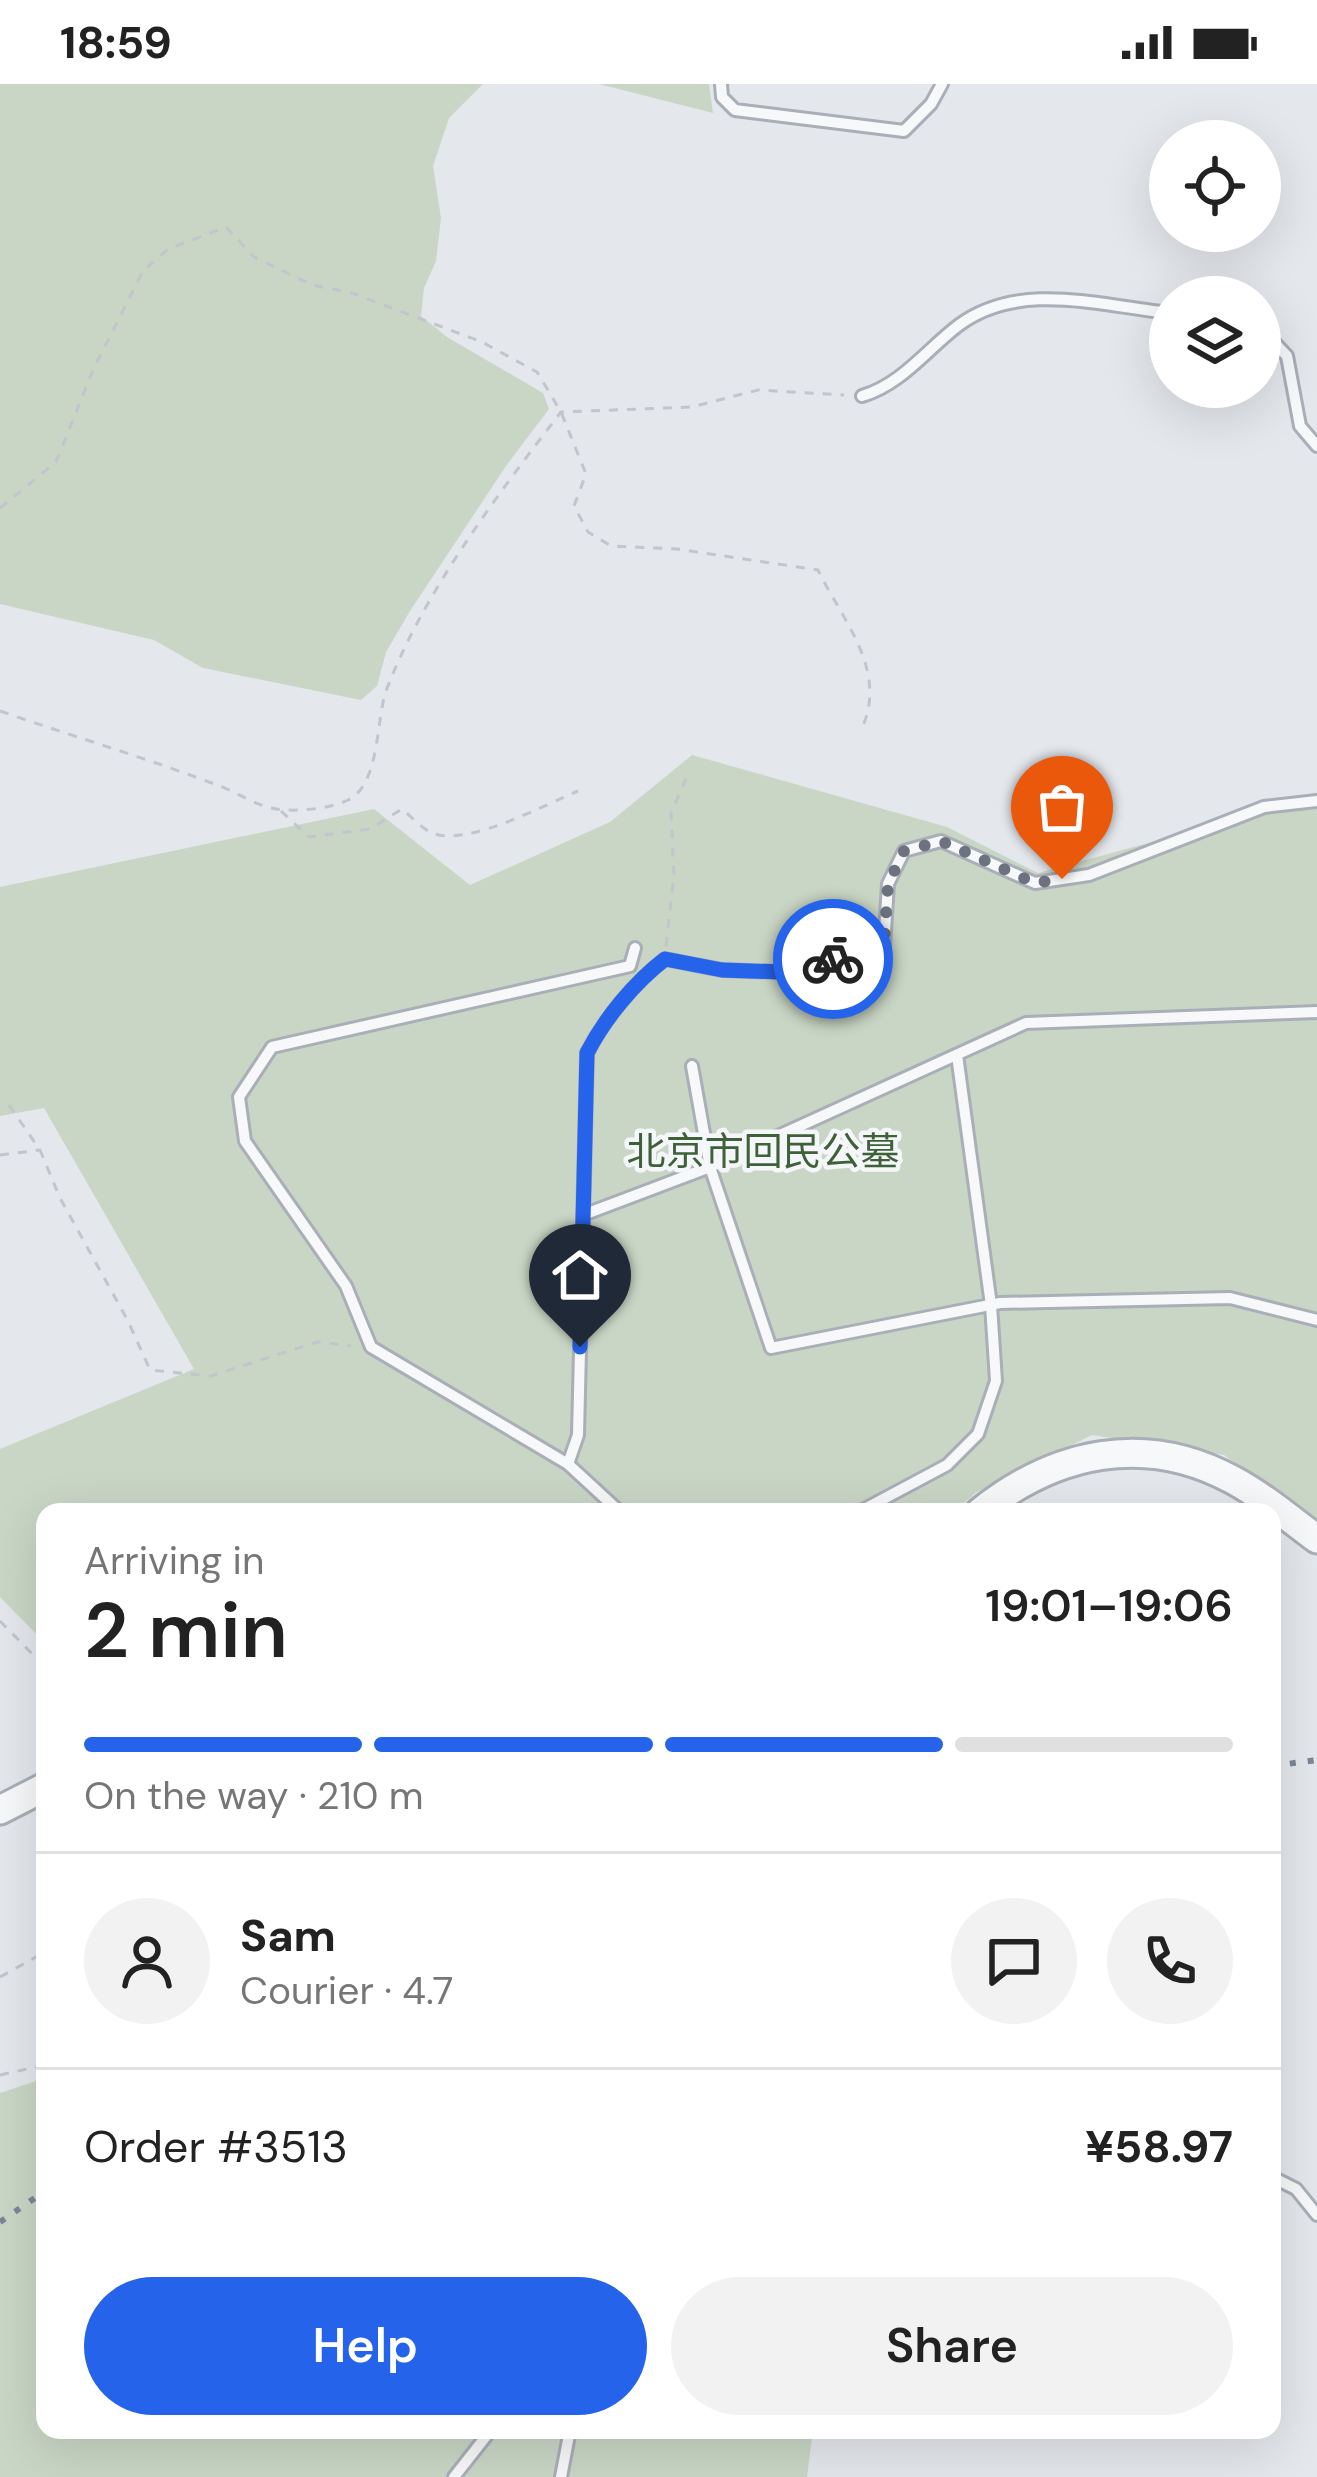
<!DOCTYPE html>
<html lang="en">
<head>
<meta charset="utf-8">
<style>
  body { margin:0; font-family:"DM Sans","Noto Sans SC",sans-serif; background:#f2f2f2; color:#222; height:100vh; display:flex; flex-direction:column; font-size:45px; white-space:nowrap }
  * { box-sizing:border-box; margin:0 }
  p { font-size:39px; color:#767676 }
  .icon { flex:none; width:66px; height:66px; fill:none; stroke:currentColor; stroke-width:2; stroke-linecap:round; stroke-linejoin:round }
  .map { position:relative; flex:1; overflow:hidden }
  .sheet { position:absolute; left:36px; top:1419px; width:1245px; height:936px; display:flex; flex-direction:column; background:#fff; border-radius:24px; box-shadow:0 12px 48px #0002 }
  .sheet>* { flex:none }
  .fabs { position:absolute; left:1149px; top:36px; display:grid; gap:24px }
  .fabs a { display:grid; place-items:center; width:132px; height:132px; border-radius:50%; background:#fff; box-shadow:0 12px 48px #0002; font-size:60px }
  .pin { position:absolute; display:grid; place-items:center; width:102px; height:102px; color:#fff; margin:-123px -51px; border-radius:50% 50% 50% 0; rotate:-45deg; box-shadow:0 0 12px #0007 }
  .pin .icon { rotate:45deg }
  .courier { position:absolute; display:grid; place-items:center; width:120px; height:120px; margin:-60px; border:9px solid #2563eb; border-radius:50%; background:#fff; color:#222; box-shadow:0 3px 15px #0007 }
  .summary em { font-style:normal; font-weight:600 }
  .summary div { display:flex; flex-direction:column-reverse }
  .summary { display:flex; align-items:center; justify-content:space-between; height:204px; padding:0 48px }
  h1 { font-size:78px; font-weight:600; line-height:90px }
  .bar { display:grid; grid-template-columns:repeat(4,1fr); gap:18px 12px; align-content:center; height:144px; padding:0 48px }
  .bar i { height:15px; border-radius:9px; background:#e0e0e0 }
  .bar .active { background:#2563eb }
  .bar p { grid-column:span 4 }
  .line { display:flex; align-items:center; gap:30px; padding:0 48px; border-top:3px solid #e0e0e0 }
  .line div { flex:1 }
  .round { display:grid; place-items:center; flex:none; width:126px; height:126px; border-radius:63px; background:#f2f2f2 }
  .cta { display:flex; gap:24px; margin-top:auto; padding:24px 48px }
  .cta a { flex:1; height:138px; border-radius:72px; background:#2563eb; color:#fff; font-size:48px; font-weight:600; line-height:138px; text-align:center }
  .cta a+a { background:#f2f2f2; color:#222 }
  .status { display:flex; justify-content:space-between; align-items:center; height:84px; padding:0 60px; background:#fff; direction:ltr }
  .status svg { height:33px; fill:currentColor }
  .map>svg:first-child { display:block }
  .green { fill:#c9d6c5 }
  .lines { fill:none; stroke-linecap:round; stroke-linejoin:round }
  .service-casing { stroke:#a9aeb7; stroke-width:16 }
  .tertiary-casing { stroke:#a9aeb7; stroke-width:33 }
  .path { stroke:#c2c5cb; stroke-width:3; stroke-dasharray:9 9; stroke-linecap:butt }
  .service { stroke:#f7f8fa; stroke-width:10 }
  .tertiary { stroke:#f7f8fa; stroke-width:27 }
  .rail { stroke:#7d8696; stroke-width:6; stroke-dasharray:6 12; stroke-linecap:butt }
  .done { stroke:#6c737f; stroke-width:12; stroke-dasharray:0 21.6 }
  .route { stroke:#2563eb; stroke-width:15 }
  .labels { text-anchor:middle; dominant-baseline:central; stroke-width:9; stroke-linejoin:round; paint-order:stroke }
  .park-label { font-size:39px; fill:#3f6138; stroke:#f4f6f9 }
</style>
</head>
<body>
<div class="status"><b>18:59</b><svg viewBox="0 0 49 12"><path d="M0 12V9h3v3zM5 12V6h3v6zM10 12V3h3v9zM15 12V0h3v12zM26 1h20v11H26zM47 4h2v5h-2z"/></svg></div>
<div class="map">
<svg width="1317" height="2393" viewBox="0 0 1317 2393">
  <rect width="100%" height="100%" fill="#e4e7ec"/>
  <path class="green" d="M0,0H483L449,34L433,82L441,134L436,177L424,204L421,232L447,253L543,309L549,325L506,382L410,527L386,568L377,602L361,616L203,584L154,556L0,520Z
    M599,0H709L713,29Z
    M692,671L947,743L1038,789L1317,713V1440L1224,1371L1092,1351L975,1409L954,1428H45V1559L0,1513V1365L194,1285L44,1024L0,1032V803L374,725L470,801L610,738Z
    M45,1994V2346H813L807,2393H0V2009Z"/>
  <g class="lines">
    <defs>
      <path id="service" d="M721,0L722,13L735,26L904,47L931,20L942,0
        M1260,243L1287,272L1300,342L1317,362
        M862,312C902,300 926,266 959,241C1020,196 1101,222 1170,229
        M635,864L630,882L272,963L239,1013L245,1057L346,1202L371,1263L568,1380L578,1351L587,969C605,934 634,899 665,875L722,886L781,888L884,863L888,800L904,767L941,757L1035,799L1089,791L1264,723L1317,717
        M692,982L710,1083L771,1264L1000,1219L1230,1214L1317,1236
        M583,1131L710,1083L1026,939L1317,928
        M568,1380L620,1428
        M859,1428L947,1381L978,1350L996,1297L991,1221L957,971
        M1272,2093L1296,2105L1317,2131
        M454,2393L491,2346
        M561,2393L570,2346"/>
      <path id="tertiary" d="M980,1428C1055,1368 1145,1348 1233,1396C1263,1412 1290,1435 1317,1455
        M0,1726L45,1703"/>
    </defs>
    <use href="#service" class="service-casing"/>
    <use href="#tertiary" class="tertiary-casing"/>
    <path class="path" d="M0,424L56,378L93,286L143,187L168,165L226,143L254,173L312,201L352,209L482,258L537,288L561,328L586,390L574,422L588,448L611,462L677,465L818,486C842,536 887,584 863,642
      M0,627C72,652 146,674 217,701C237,708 256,722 276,725C296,728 330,725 348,716C380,701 376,636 386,607C423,509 498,410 561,328L692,323L758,306L844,311
      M281,727L309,753L370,745L402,725C411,732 422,745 432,749C468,763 544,721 578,707
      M666,862L674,791L671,729L688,690
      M9,1021L40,1066L60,1114L128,1237L150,1286L211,1292L317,1258L351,1262
      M0,1071L40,1066
      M0,1537L45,1583
      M0,1893L45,1868
      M0,1991L45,1981"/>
    <use href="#service" class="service"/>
    <use href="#tertiary" class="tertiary"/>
    <path class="rail" d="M1272,1682L1317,1676
      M0,2138L45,2107"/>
  </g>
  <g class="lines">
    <path class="done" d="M833,875L884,862L888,800L904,767L941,757L1035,799L1062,795"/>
    <path class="route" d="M580,1263L587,969C605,934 634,899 665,875L722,886L781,888L833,875"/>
  </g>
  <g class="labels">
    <g class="park-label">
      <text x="763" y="1067">北京市回民公墓</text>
    </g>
  </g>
</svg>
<div class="fabs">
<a><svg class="icon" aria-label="locate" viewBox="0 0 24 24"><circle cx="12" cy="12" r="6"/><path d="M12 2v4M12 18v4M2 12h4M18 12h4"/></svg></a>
<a><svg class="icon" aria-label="layers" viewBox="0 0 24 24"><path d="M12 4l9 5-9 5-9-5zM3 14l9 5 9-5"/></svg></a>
</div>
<div class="pin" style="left:1062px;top:795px;background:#ea580c"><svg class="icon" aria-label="bag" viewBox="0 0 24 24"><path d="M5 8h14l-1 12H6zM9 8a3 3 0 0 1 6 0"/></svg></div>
<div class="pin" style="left:580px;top:1263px;background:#1f2937"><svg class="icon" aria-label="home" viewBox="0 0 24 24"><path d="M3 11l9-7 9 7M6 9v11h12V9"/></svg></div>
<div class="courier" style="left:833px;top:875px"><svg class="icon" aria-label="bike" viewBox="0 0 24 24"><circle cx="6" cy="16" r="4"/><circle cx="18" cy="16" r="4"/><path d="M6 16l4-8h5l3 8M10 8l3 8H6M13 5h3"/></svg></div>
<section class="sheet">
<div class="summary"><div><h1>2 min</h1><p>Arriving in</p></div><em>19:01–19:06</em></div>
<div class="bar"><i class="active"></i><i class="active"></i><i class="active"></i><i></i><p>On the way · 210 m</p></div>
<div class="line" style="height:216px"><a class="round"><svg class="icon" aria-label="person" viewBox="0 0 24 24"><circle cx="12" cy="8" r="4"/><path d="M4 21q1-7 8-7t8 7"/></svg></a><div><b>Sam</b><p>Courier · 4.7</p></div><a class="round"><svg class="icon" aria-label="chat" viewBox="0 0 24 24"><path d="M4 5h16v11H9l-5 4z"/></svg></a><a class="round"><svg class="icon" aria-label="phone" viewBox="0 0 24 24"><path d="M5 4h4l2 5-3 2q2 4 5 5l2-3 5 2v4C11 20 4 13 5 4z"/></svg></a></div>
<div class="line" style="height:156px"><div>Order #3513</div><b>¥58.97</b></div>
<div class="cta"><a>Help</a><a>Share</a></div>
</section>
</div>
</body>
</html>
